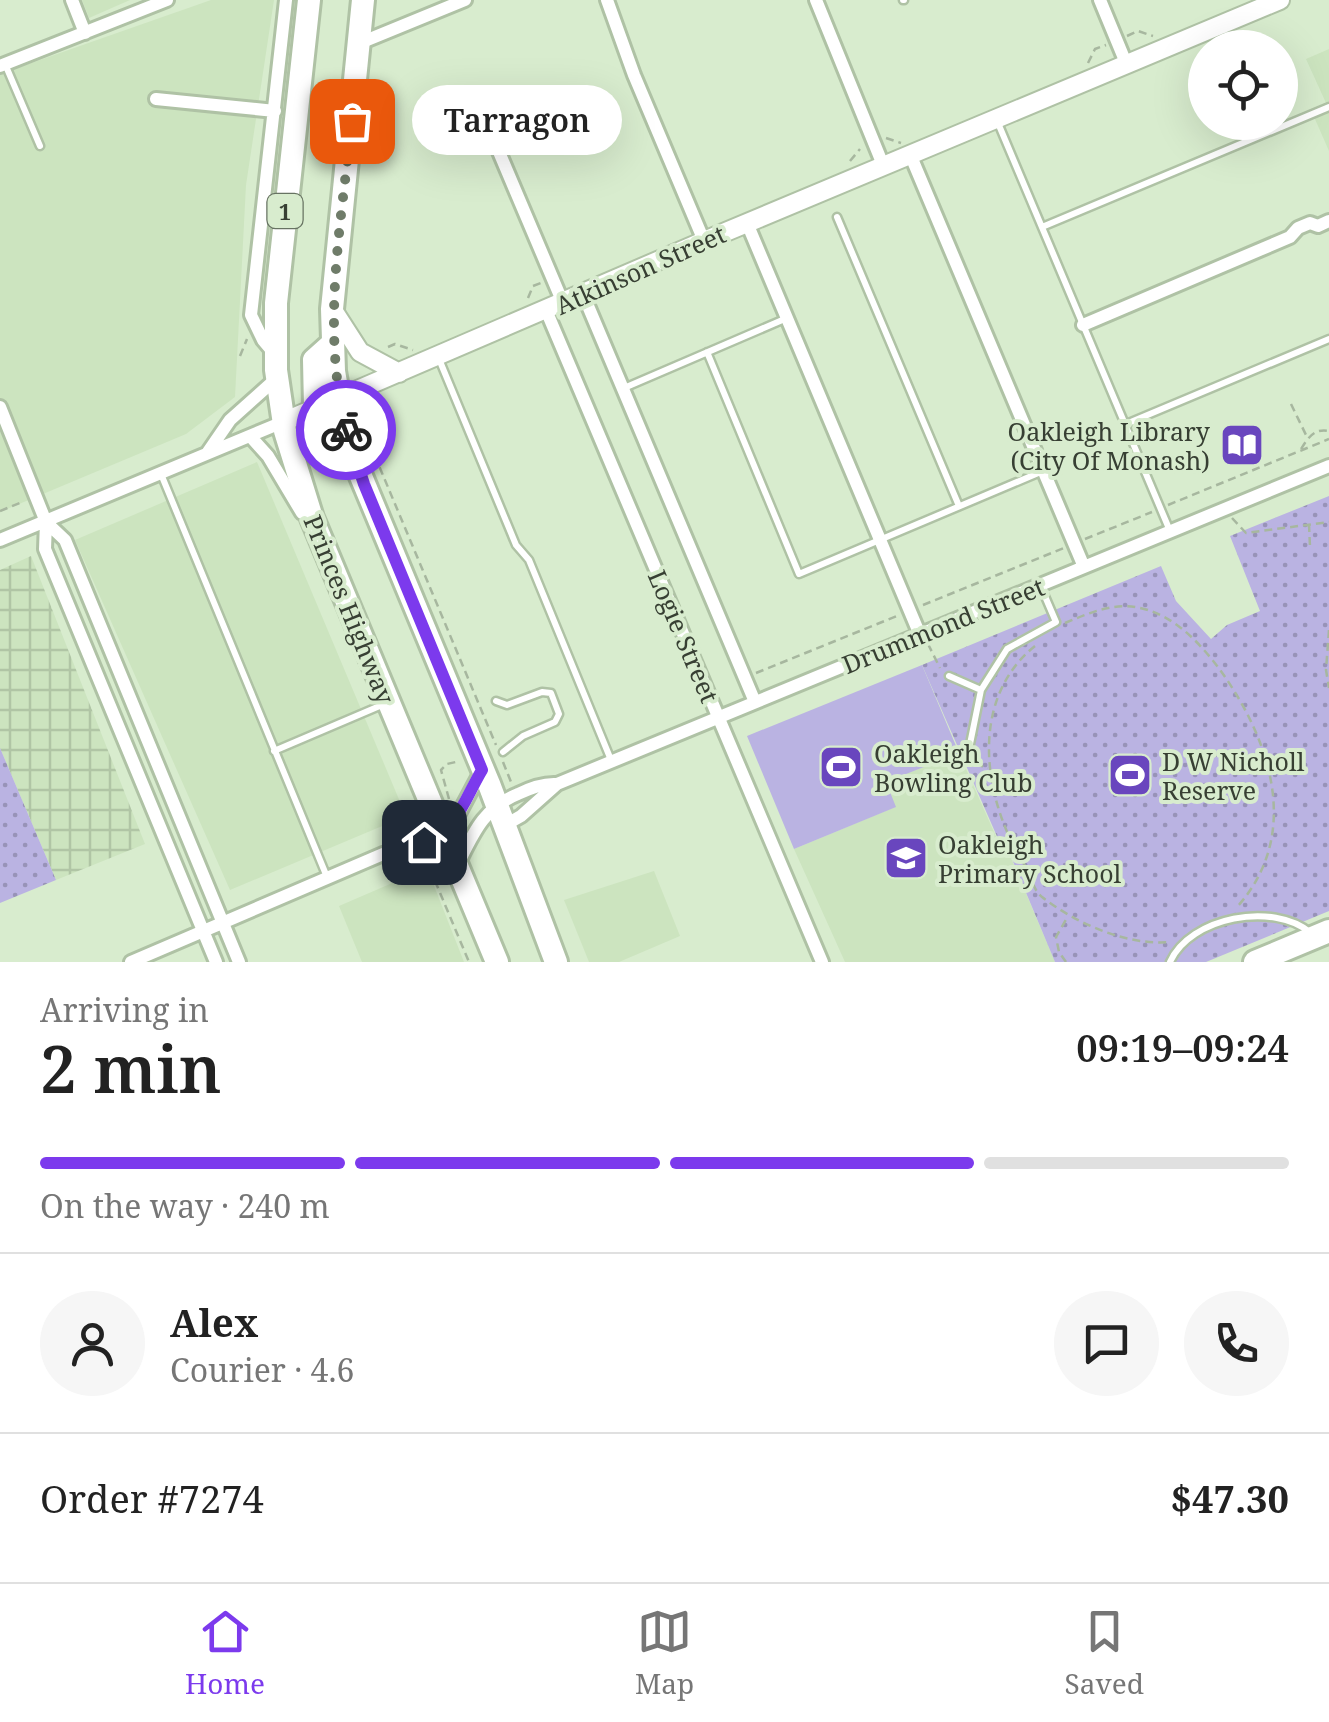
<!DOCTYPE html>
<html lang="en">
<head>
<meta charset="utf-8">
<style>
  body { margin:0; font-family:"Noto Serif",serif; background:#f6f6f6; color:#222; height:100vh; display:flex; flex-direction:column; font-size:38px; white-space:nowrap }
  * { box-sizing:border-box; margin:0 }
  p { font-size:32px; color:#767676 }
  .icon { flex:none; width:55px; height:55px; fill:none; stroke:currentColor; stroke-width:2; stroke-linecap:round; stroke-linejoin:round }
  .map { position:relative; height:962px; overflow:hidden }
  .panel { display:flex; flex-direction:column; background:#fff; flex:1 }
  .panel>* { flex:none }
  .controls { position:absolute; left:1188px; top:30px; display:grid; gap:20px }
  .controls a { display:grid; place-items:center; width:110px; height:110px; border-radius:50%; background:#fff; box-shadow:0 10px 40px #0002; font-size:50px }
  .pin { position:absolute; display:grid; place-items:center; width:85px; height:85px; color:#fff; margin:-42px; border-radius:20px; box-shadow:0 5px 15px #0006 }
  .courier { position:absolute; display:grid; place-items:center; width:100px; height:100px; margin:-50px; border:8px solid #7c3aed; border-radius:50%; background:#fff; color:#222; box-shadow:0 2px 12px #0007 }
  .bubble { position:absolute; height:70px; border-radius:35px; background:#fff; box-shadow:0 10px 40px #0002; font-size:32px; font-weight:600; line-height:70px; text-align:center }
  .overview em { font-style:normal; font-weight:600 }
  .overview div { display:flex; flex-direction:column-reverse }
  .overview { display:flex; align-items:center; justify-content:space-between; height:170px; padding:0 40px }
  h1 { font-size:65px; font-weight:600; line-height:75px }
  .bar { display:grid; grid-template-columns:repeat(4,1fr); gap:15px 10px; align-content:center; height:120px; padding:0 40px }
  .bar i { height:12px; border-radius:8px; background:#e0e0e0 }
  .bar .selected { background:#7c3aed }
  .bar p { grid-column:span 4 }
  .line { display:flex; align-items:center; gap:25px; padding:0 40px; border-top:2px solid #e0e0e0 }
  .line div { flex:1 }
  .round { display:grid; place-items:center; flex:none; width:105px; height:105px; border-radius:52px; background:#f6f6f6 }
  .tab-bar { display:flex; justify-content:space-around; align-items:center; height:140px; border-top:2px solid #e0e0e0; background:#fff; font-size:28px; color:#767676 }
  .tab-bar a { display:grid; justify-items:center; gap:5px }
  .tab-bar .selected { color:#7c3aed }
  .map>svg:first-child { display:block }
  .built { fill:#cce4bf }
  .industrial { fill:url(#industrial-grid) }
  .grass { fill:#bab3e2 }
  .park { fill:url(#park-dots) }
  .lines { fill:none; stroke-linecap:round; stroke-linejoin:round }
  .lane-casing { stroke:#afc2a5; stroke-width:11 }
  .street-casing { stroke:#afc2a5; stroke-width:18 }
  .secondary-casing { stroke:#afc2a5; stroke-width:22 }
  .highway-casing { stroke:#afc2a5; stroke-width:28 }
  .path { stroke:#a7b79f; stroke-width:2.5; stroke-dasharray:8 5; stroke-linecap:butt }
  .lane { stroke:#fff; stroke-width:6 }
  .street { stroke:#fff; stroke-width:12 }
  .secondary { stroke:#fff; stroke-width:18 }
  .highway { stroke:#fff; stroke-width:22 }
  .done { stroke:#6f7c69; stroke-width:10; stroke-dasharray:0 18 }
  .route { stroke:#7c3aed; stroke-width:12 }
  .labels { text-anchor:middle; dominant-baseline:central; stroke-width:8; stroke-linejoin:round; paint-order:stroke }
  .shield { fill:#d8ecce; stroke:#677362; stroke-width:2.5 }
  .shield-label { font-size:22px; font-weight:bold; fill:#373f33 }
  .street-label { font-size:25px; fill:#373f33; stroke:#d8ecce }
  .poi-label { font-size:25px; fill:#373f33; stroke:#d8ecce; text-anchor:start }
</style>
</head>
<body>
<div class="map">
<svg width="1329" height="962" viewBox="0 0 1329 962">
  <defs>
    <pattern id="industrial-grid" width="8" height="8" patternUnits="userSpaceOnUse" patternTransform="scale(2.5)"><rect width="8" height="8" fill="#cce4bf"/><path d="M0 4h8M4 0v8" fill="none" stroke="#b0c5a5"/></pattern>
    <pattern id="park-dots" width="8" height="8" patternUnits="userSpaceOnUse" patternTransform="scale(2.5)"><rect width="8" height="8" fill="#bab3e2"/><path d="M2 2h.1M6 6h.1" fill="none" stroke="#9893b8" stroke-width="1.8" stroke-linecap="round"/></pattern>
  </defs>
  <rect width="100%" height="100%" fill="#d8ecce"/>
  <path class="built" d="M82,0H130L89,18Z
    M211,0H274L246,185L235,397L186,434L0,512V74Z
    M1329,49V151L1311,110L1326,103L1306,59Z
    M257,462L406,816L230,890L75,540Z
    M959,753L998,841L1003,839L1055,962H845L794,849L895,807L885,782Z
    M427,868L464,962H362L339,906Z
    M654,871L680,936L619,962H589L564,900Z"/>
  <path class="industrial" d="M31,556L145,844L56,880L0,748V570Z"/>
  <path class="grass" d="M922,665L959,753L886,782L896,807L794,849L747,736Z"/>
  <path class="park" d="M1329,496V911L1206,962H1055L1004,840L999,841L922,665L1161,566L1176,601L1211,639L1227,625L1260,611L1230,536Z
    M0,748L56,880L0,903Z"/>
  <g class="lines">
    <defs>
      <path id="lane" d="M903,0H904
        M5,64L40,146
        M998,123L1170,531
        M837,217L959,506
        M1042,227L1329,107
        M707,352L799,574L1043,471
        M439,359L516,545L529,560L611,760
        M624,388L787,318
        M1126,424L1329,339
        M161,474L327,877
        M949,676L981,690
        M496,701L507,705L542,692L551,693L559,714L555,722L523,736L503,752
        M970,744L981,690L1007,649L1056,622L1041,587
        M274,751L382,705
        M1170,962C1190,917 1273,901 1311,933"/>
      <path id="street" d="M72,0L85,33
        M607,0L634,75L704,241
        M816,0L883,165
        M1100,0L1126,63
        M360,43L465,0
        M0,66L167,0
        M156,99L275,111
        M482,120L494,140L563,303
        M910,154L1084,567
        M747,223L920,635
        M583,294L755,702
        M546,310L822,962
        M1083,325L1290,237L1298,228L1310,223L1318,226L1329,221
        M274,353L263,340L251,315L286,0
        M0,407L46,522L45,549L216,962
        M250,436L268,456L302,513
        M208,452L230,420L277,378
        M46,522L65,540L239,962
        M0,540L283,422
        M505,825L521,816L557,784
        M393,847L436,817
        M457,866C473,834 483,808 518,794C530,788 543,783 557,784L1329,466
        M131,962L383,854L430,841L456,819L482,770"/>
      <path id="secondary" d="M333,310L360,352L399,373
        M283,422L704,241L1280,0"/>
      <path id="highway" d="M309,0L276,303V370L285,431L312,518L497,962
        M363,0L332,309L334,371L340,406L358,469L489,784L556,962
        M315,407L314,360L333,343
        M1255,962L1329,931"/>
    </defs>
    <use href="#lane" class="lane-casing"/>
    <use href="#street" class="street-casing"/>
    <use href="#secondary" class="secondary-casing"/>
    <use href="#highway" class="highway-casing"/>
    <path class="path" d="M1127,36L1138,31L1153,36
      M1088,63L1095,49L1106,45
      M886,138L901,143
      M850,161L860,149
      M528,298L533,286L541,283
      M388,347L395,344L413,350
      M240,356L247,339
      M1291,404L1307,437
      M363,418L377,461L496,745
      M1301,449C1308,438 1314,428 1329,431
      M1168,505L1329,439
      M0,511L22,502
      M1232,518L1246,533L1329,522
      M1309,524L1310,547
      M1085,539L1152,512
      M923,605L1064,548
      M1065,623C1089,613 1114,602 1140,608C1175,615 1202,645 1223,674C1272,744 1301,836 1237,907
      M1329,630L1326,670L1329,688
      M928,644L940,668
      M1035,646C968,700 983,799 1024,864C1031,874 1032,889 1042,897C1077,924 1127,946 1171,942
      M756,673L897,616
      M971,752L975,764L988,768
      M503,762L511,782
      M449,799L441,770L447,764L460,761
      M425,857L469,962
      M1066,962L1059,952L1056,937L1068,916"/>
    <use href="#lane" class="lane"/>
    <use href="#street" class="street"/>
    <use href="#secondary" class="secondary"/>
    <use href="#highway" class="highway"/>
  </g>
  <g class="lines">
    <path class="done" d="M346,430C321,327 341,224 352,121"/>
    <path class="route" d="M346,430L364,484L482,770C465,798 457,831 424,842"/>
  </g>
  <defs>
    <symbol id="library-square" viewBox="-11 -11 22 22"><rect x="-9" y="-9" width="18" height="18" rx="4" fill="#6946be" stroke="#d8ecce"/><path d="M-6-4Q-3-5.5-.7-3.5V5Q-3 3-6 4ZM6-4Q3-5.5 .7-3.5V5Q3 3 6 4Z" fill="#fff"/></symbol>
    <symbol id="stadium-square" viewBox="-11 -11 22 22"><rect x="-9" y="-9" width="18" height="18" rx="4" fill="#6946be" stroke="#d8ecce"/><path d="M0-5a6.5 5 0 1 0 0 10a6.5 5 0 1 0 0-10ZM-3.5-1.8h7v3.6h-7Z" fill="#fff"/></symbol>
    <symbol id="school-square" viewBox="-11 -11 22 22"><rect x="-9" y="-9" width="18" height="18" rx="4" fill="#6946be" stroke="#d8ecce"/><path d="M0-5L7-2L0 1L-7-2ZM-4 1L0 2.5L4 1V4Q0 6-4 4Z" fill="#fff"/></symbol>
  </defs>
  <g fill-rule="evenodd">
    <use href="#library-square" x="1217" y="420" width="50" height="50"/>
    <use href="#stadium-square" x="816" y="742" width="50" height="50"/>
    <use href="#stadium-square" x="1105" y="750" width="50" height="50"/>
    <use href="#school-square" x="881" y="833" width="50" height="50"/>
  </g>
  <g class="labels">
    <rect class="shield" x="267.5" y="194" width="35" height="34" rx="8"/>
    <g class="shield-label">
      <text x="285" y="211">1</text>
    </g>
    <g class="street-label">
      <text transform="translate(640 269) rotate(-24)">Atkinson Street</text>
      <text transform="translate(350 609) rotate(68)">Princes Highway</text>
      <text transform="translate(943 625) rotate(-22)">Drummond Street</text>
      <text transform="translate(684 636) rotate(67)">Logie Street</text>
    </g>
    <g class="poi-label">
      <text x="1210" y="431" text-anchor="end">Oakleigh Library<tspan x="1210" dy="29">(City Of Monash)</tspan></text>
      <text x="874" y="753">Oakleigh<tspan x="874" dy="29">Bowling Club</tspan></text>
      <text x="1162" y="761">D W Nicholl<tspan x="1162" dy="29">Reserve</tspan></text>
      <text x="938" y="844">Oakleigh<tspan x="938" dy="29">Primary School</tspan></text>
    </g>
  </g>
</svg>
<div class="controls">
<a><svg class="icon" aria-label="locate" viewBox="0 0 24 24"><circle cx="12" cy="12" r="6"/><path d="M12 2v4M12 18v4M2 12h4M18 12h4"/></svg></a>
</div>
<div class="pin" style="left:352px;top:121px;background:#ea580c"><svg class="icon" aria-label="bag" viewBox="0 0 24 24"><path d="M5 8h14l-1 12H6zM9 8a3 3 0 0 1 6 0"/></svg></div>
<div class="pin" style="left:424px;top:842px;background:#1f2937"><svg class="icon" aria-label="home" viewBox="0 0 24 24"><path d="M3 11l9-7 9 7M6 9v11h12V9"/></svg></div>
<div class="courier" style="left:346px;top:430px"><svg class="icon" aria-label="bike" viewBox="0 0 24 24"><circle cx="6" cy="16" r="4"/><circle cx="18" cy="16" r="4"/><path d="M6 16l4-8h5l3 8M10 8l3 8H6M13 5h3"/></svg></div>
<div class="bubble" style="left:412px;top:85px;width:210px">Tarragon</div>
</div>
<section class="panel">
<div class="overview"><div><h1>2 min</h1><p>Arriving in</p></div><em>09:19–09:24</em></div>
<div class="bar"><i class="selected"></i><i class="selected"></i><i class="selected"></i><i></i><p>On the way · 240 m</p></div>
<div class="line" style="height:180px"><a class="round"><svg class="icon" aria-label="person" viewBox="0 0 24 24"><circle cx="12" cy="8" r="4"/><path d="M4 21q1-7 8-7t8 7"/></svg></a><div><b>Alex</b><p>Courier · 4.6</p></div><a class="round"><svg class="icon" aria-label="chat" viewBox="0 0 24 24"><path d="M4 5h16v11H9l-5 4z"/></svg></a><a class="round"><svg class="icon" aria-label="phone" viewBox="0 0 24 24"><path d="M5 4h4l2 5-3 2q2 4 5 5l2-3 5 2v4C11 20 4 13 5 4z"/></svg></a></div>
<div class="line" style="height:130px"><div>Order #7274</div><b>$47.30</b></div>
</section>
<nav class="tab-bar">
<a class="selected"><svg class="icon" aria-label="home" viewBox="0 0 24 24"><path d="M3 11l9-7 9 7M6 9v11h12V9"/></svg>Home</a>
<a><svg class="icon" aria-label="map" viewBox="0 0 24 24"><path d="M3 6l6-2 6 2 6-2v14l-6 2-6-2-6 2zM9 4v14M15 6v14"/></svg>Map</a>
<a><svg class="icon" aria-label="saved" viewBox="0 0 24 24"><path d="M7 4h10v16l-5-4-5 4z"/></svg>Saved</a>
</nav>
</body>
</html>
